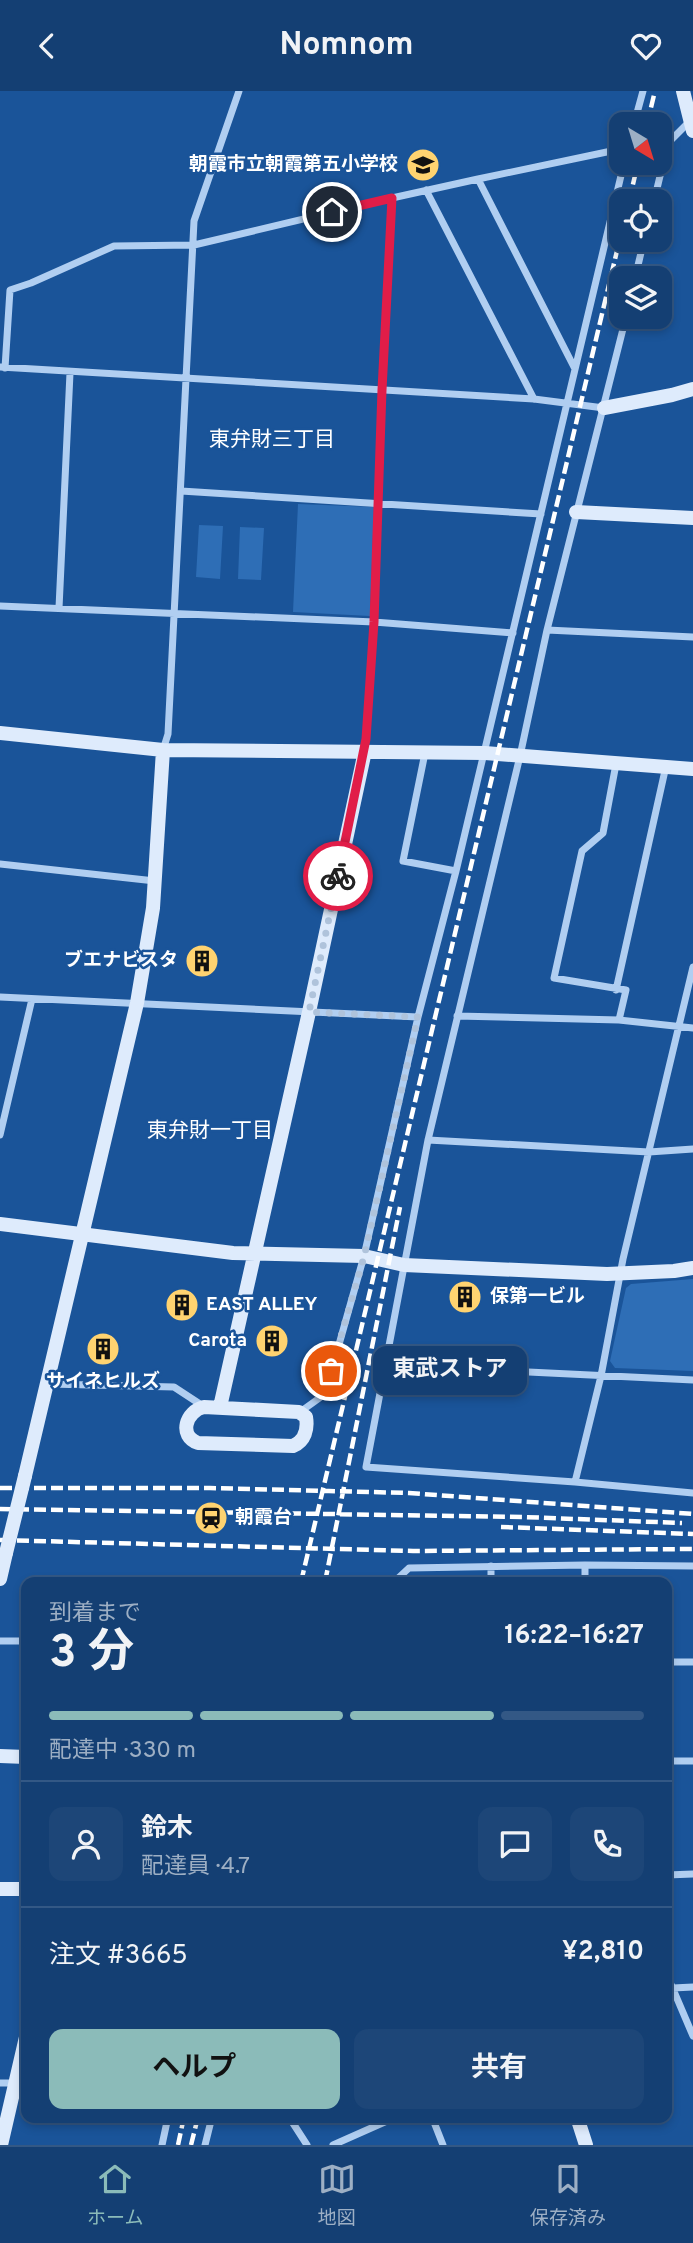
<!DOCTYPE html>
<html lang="ja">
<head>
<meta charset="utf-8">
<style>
  body { margin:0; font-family:Overpass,"Noto Sans JP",sans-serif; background:#1d4678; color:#f1f3f6; height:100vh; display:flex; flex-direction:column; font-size:26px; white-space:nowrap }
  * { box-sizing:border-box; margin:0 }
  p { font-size:23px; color:#9dafc4 }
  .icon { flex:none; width:38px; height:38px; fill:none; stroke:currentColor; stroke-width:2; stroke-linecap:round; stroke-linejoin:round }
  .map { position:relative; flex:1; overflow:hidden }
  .side { position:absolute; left:21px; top:1486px; width:651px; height:546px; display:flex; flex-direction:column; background:#143f73; border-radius:14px; box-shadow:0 4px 10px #0003,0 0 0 2px #335885 }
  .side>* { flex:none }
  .needle { width:46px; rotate:142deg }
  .buttons { position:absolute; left:609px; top:21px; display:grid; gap:14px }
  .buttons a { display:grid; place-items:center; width:63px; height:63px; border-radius:14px; background:#143f73; box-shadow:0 4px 10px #0003,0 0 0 2px #335885; font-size:35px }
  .pin { position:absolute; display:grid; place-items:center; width:60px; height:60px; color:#fff; margin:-30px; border:4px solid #fff; border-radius:50%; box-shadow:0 2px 7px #0007 }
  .courier { position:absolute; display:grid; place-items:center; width:70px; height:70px; margin:-35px; border:5px solid #e11d48; border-radius:50%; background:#fff; color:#222; box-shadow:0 2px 9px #0007 }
  .bubble { position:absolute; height:49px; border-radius:14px; background:#143f73; box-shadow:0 4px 10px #0003,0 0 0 2px #335885; font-size:23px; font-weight:700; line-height:49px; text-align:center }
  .head em { font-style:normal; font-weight:700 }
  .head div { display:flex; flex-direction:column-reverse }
  .head { display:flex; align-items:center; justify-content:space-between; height:119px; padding:0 28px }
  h1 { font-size:46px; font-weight:700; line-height:52px }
  .bar { display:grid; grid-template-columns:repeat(4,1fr); gap:10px 7px; align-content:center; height:84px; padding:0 28px }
  .bar i { height:9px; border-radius:5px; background:#335885 }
  .bar .current { background:#8bbbb9 }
  .bar p { grid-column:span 4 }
  .line { display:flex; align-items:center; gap:18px; padding:0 28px; border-top:2px solid #335885 }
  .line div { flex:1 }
  .round { display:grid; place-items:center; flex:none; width:74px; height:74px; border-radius:14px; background:#1d4678 }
  .cta { display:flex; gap:14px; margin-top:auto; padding:14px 28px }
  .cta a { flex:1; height:80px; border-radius:14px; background:#8bbbb9; color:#111; font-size:28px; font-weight:700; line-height:80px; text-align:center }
  .cta a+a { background:#1d4678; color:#f1f3f6 }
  header { display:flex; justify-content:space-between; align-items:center; height:91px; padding:0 28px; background:#143f73; font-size:32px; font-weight:700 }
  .menu { display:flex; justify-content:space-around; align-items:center; height:98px; border-top:2px solid #335885; background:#143f73; font-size:19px; color:#9dafc4 }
  .menu a { display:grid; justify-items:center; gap:4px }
  .menu .current { color:#8bbbb9 }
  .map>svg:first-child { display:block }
  .green { fill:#2e6eb6 }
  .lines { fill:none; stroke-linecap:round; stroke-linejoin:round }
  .street { stroke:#b0cef1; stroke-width:7 }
  .secondary { stroke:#deebfc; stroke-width:14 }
  .rail { stroke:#fff; stroke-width:4.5; stroke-dasharray:12 5; stroke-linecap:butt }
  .secondary-bridge { stroke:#deebfc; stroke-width:14 }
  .done { stroke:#afc3db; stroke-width:7; stroke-dasharray:0 12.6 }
  .route { stroke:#e11d48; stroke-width:9 }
  .labels { text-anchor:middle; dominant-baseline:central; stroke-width:5; stroke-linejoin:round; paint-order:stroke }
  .poi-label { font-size:19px; font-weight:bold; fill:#fff; stroke:#1a5499; text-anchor:end }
  .neighbourhood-label { font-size:21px; fill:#fff; stroke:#1a5499 }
</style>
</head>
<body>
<header><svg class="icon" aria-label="back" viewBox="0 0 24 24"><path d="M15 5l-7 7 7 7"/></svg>Nomnom<svg class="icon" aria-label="heart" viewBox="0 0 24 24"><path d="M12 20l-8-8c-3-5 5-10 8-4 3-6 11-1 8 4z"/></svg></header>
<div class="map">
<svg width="693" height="2054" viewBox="0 0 693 2054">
  <rect width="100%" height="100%" fill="#1a5499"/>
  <path class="green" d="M298,413L374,416L370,525L293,521Z
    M199,434L223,435L220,488L196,486Z
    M240,436L264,437L261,489L238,488Z
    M693,1188V1280L615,1277L610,1270L626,1197L631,1193Z"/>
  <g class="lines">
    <path class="street" d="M634,33L643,0
      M478,88L621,58
      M426,99L534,308
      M392,107L478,88L575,278
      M654,110L668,52L689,31
      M635,187L644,149
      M626,226L547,539L520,665L428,1049L366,1376L575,1391L693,1402
      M0,276L534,308L604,317
      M5,277L10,199L31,192L114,155L194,154L392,107L382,299L374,531L365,660
      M181,400L541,423
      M0,515L374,531L513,542
      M59,517L70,282
      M547,539L693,546
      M163,659L168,643L194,130L239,0
      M425,662L403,770L456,780
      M616,673L603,742L582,760L554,887L626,899L619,929
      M0,773L155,790
      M616,899L666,675
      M0,906L418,926
      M457,925L619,929L693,937
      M0,1044L32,908
      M428,1049L649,1061L693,1058
      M386,1274L693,1289
      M49,1293L174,1296L203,1315
      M300,1321L325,1303L364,1165L418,926L456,780L624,72
      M575,1391L601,1285L623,1168L693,876
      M585,1474V1491
      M491,1475V1491
      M394,1491L409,1477L585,1474L693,1475
      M0,1550H26
      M667,1571H693
      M667,1670H693
      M667,1784L693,1783
      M667,1884L693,1945
      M667,1899L673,1897L693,1896
      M0,1992H26
      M289,2026L307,2054
      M432,2026L443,2054
      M162,2054L168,2026
      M205,2054L212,2026
      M333,2054L396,2026"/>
    <path class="secondary" d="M683,0L693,40
      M604,317L672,304L693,298
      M576,421L693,427
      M0,642L163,659L485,662L693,678
      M0,1133L233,1162L364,1165L404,1174L607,1183L674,1180L693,1177
      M204,1316L299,1321L306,1326C308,1338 305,1350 293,1355L198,1352C178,1345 186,1320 204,1316Z
      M220,1316L309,921L365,660
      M25,1385L137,912L153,817L163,659
      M0,1488L6,1462
      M0,1665L26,1666
      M0,1798H26
      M577,2026L586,2054
      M1,2054L26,1946"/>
    <path class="rail" d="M647,33L655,0
      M629,110L638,72
      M0,1397H210L409,1402L693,1423
      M0,1418L523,1426L682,1432
      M501,1436L693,1443
      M0,1449L413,1460L693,1458
      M301,1491L621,143
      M325,1491L400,1116
      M178,2054L184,2026
      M191,2054L198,2026"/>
    <path class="secondary-bridge" d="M6,1462L25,1385"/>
  </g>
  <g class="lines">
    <path class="done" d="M331,1280L364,1166L418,926L309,921L338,785"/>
    <path class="route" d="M332,121L392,107L382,299L374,531L366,648L338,785"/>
  </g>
  <defs>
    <symbol id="school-disc" viewBox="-11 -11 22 22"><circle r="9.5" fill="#ffd370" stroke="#1a5499"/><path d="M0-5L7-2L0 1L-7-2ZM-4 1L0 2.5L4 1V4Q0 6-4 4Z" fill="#111"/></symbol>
    <symbol id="building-disc" viewBox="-11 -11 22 22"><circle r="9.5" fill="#ffd370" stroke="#1a5499"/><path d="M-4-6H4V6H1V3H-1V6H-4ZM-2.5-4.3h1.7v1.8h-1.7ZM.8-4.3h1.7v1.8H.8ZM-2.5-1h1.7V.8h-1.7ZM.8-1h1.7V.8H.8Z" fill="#111"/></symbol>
    <symbol id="station-disc" viewBox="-11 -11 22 22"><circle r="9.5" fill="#ffd370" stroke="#1a5499"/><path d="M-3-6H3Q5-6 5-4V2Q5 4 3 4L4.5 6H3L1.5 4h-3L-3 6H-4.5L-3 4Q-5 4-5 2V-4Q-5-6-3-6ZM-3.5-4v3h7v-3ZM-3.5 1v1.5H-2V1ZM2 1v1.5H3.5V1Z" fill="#111"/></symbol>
  </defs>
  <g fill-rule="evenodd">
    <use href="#school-disc" x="404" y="55" width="38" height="38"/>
    <use href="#building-disc" x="183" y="851" width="38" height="38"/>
    <use href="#building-disc" x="446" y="1187" width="38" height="38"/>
    <use href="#building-disc" x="163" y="1195" width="38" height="38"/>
    <use href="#building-disc" x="253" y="1231" width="38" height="38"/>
    <use href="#building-disc" x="84" y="1239" width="38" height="38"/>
    <use href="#station-disc" x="192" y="1408" width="38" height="38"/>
  </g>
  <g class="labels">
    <g class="poi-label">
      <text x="398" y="74">朝霞市立朝霞第五小学校</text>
      <text x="178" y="870">ブエナビスタ</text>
      <text x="490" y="1206" text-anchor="start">保第一ビル</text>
      <text x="206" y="1214" text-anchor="start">EAST ALLEY</text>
      <text x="247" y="1250">Carota</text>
      <text x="103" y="1291" text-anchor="middle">サイネヒルズ</text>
      <text x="235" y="1427" text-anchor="start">朝霞台</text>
    </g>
    <g class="neighbourhood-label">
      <text x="272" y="349">東弁財三丁目</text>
      <text x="210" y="1040">東弁財一丁目</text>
    </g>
  </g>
</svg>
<div class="buttons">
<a><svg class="needle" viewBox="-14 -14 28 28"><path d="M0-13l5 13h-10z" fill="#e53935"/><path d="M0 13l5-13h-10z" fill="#9dafc4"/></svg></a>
<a><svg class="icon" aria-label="locate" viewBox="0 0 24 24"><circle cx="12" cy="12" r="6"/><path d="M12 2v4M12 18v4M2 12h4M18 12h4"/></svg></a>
<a><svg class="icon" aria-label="layers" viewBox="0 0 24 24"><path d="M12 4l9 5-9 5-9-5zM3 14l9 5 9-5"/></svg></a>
</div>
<div class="pin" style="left:331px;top:1280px;background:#ea580c"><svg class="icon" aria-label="bag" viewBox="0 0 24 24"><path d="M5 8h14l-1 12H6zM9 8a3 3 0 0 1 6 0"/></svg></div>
<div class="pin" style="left:332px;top:121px;background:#1f2937"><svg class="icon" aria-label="home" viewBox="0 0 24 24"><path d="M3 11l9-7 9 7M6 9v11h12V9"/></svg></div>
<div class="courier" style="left:338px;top:785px"><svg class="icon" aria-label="bike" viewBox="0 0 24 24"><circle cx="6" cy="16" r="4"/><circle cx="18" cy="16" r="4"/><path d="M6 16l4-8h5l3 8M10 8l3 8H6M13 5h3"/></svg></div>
<div class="bubble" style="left:373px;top:1255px;width:154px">東武ストア</div>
<section class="side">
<div class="head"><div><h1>3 分</h1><p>到着まで</p></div><em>16:22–16:27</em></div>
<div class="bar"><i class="current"></i><i class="current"></i><i class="current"></i><i></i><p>配達中 · 330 m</p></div>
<div class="line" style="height:126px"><a class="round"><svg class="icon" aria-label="person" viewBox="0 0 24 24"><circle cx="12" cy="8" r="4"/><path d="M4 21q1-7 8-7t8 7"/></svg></a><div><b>鈴木</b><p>配達員 · 4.7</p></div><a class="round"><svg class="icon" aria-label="chat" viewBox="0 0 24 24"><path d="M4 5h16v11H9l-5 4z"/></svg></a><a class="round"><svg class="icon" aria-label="phone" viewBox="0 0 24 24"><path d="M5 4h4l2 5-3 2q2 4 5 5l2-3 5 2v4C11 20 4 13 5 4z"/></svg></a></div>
<div class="line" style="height:91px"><div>注文 #3665</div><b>¥2,810</b></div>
<div class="cta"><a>ヘルプ</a><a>共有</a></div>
</section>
</div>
<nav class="menu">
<a class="current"><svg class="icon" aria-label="home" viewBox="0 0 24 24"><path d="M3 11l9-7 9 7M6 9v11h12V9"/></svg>ホーム</a>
<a><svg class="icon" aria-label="map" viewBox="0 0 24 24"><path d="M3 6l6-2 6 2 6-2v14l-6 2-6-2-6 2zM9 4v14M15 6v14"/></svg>地図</a>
<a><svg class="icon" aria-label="saved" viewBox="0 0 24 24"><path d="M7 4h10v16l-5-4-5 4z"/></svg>保存済み</a>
</nav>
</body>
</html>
